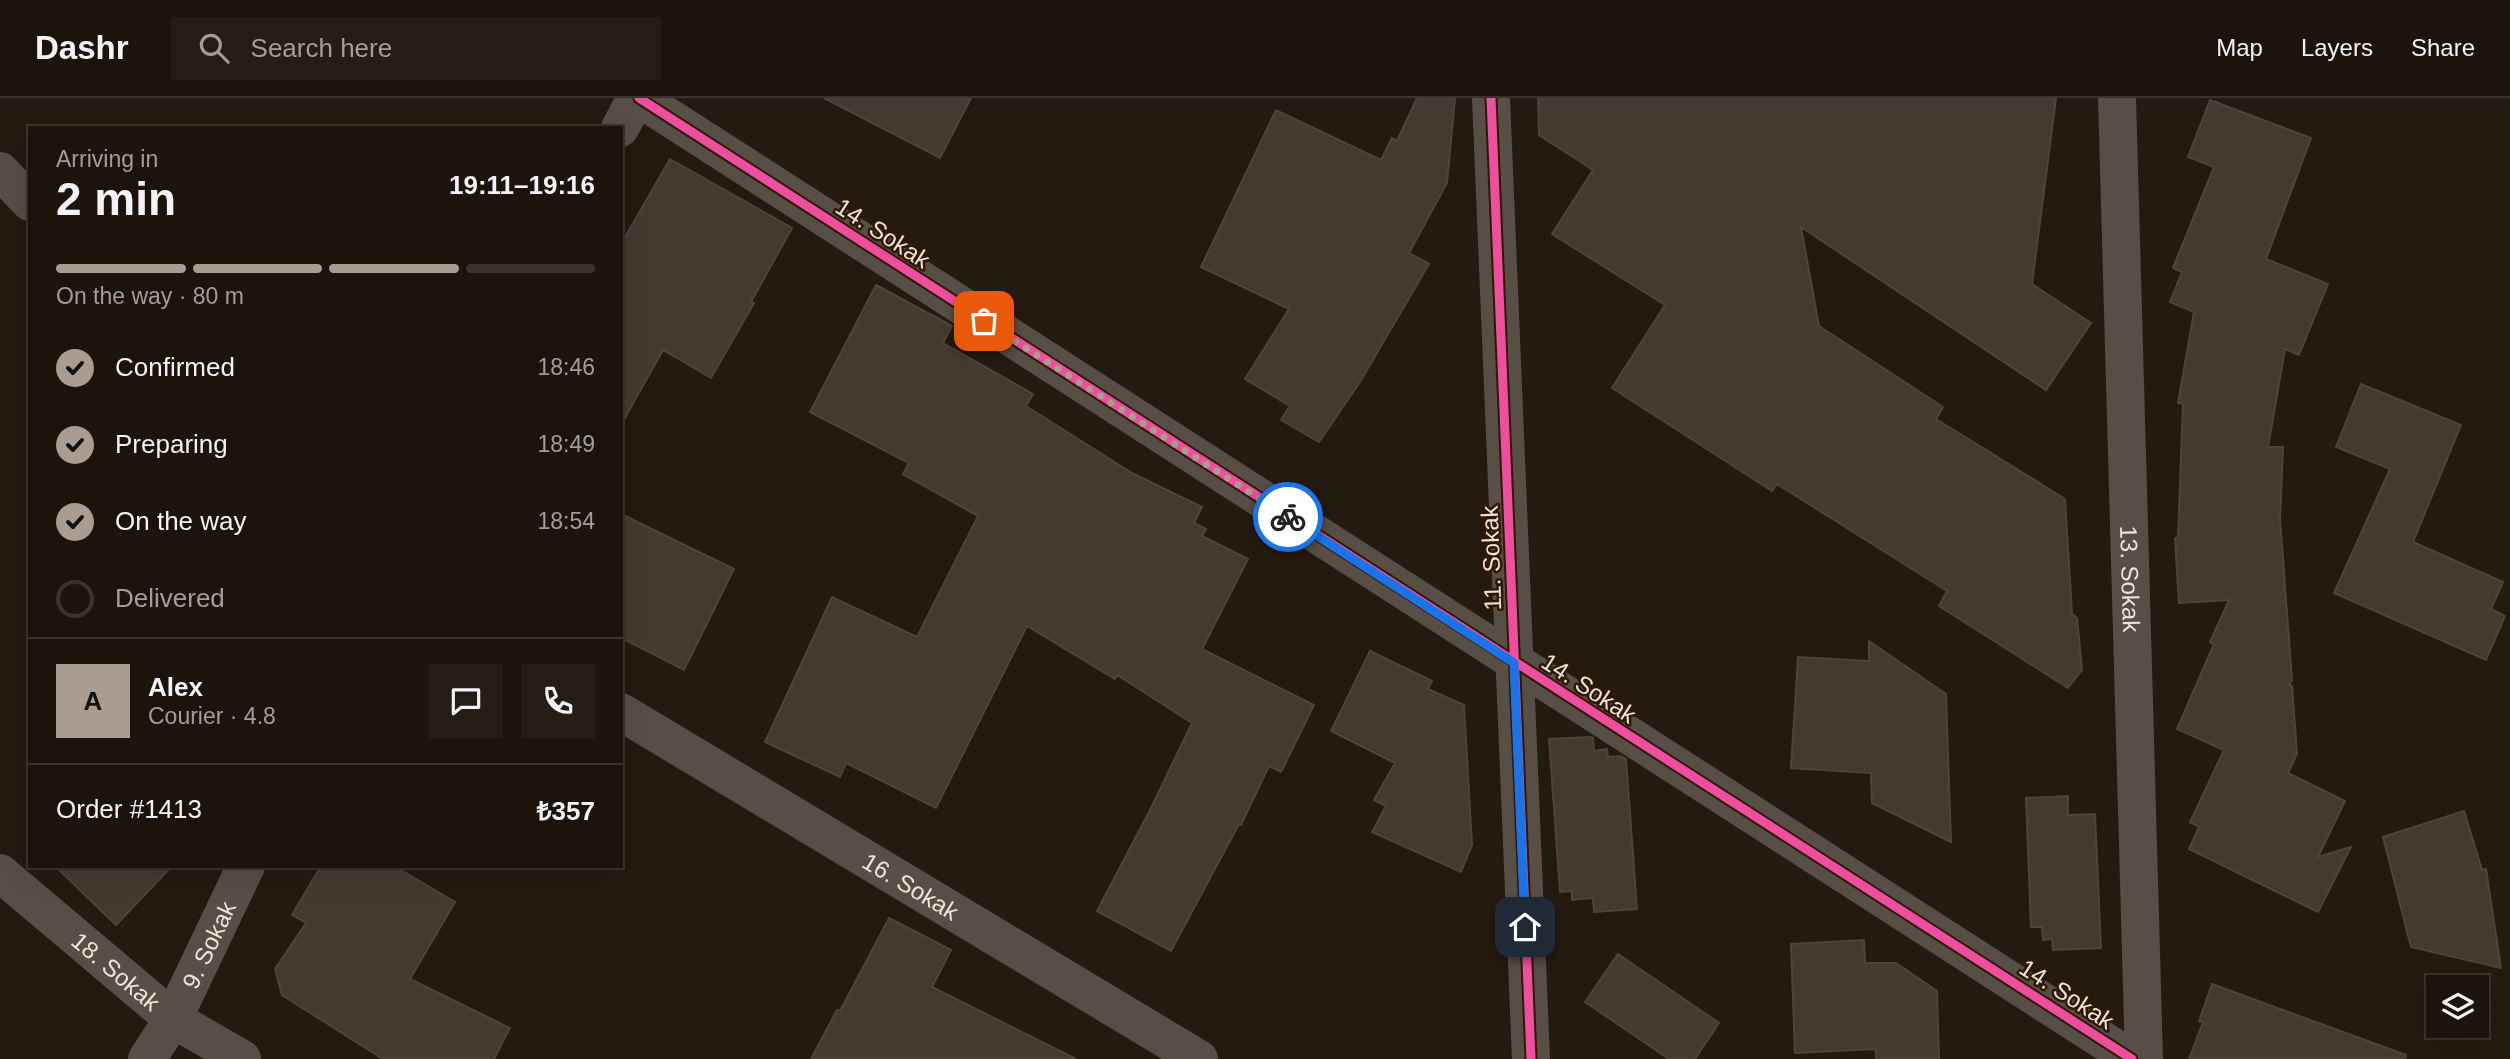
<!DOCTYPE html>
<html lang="en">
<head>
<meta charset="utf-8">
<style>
  body { margin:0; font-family:Arial,sans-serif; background:#251d14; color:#f1f3f6; height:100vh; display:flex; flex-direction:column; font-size:26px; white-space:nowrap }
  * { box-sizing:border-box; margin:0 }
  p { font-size:23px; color:#a09e9d }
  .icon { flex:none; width:38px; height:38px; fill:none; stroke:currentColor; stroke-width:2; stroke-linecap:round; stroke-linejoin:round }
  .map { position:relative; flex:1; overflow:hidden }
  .side { position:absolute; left:28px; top:28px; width:595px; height:742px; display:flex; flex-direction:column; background:#1c140b; border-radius:0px; box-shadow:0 7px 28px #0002,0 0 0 2px #3a332c }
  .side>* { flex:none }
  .tools { position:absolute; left:2426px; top:877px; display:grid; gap:14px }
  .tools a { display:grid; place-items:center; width:63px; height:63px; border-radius:0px; background:#1c140b; box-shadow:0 7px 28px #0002,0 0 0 2px #3a332c; font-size:35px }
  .pin { position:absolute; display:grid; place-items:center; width:60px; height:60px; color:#fff; margin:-30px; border-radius:14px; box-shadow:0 4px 10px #0006 }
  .courier { position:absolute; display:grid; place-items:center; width:70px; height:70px; margin:-35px; border:5px solid #1a73e8; border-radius:50%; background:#fff; color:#222; box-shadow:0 2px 9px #0007 }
  .overview em { font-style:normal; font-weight:700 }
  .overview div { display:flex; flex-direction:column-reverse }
  .overview { display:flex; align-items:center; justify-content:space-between; height:119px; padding:0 28px }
  h1 { font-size:46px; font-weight:700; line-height:52px }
  .bar { display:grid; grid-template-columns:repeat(4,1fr); gap:10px 7px; align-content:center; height:84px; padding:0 28px }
  .bar i { height:9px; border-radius:5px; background:#3a332c }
  .bar .on { background:#aa9c90 }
  .bar p { grid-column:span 4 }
  .line { display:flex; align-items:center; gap:18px; padding:0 28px; border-top:2px solid #3a332c }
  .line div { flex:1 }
  .round { display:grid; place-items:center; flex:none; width:74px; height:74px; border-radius:0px; background:#251d14 }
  ol { padding:0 28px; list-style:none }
  li { display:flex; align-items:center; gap:21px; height:77px }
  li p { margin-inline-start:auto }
  li .icon { padding:7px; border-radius:50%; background:#aa9c90; color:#111; stroke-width:4 }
  li:last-child { color:#a09e9d }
  li i { width:38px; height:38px; border:4px solid #3a332c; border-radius:50% }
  header { display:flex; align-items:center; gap:42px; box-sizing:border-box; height:98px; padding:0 35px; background:#1c140b; border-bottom:2px solid #3a332c }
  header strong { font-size:33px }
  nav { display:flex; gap:38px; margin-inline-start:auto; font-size:24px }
  .search { width:490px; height:63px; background:#251d14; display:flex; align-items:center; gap:18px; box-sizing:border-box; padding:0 24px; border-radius:0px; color:#a09e9d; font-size:26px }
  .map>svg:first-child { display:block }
  .building { fill:#443a30; stroke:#4d443a; stroke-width:2 }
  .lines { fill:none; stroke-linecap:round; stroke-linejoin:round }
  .minor { stroke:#574e46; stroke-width:38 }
  .cycleway-casing { stroke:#2e1906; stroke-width:13 }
  .cycleway { stroke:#ef4d9e; stroke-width:9 }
  .done { stroke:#aa9c90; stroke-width:7; stroke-dasharray:0 12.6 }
  .route { stroke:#1a73e8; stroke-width:9 }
  .labels { text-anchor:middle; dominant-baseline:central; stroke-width:5; stroke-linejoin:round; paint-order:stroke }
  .street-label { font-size:24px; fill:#f1e2d6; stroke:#2e1906 }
</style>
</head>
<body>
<header>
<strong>Dashr</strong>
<div class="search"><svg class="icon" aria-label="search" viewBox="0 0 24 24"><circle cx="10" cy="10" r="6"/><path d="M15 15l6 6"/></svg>Search here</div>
<nav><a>Map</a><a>Layers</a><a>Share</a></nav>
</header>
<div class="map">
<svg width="2510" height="961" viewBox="0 0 2510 961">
  <rect width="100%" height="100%" fill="#251a0f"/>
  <path class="building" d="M824,0H971L940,60Z
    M1417,0H1455L1447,85L1409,155L1429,166L1360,284L1319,344L1281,322L1290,308L1245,281L1289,211L1201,169L1276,12L1381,62L1392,40L1397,43Z
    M1538,0H2056L2032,186L2091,225L2046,292L1801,129L1819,228L1943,309L1936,321L2065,401L2072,516L2077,520L2082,572L2068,590L1939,508L1947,493L1777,386L1772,393L1612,290L1665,207L1552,136L1593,72L1539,37Z
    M2210,2L2311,40L2266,161L2328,186L2299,257L2285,251L2268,349H2283L2280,421L2292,582L2289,587L2292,588L2297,656L2288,675L2345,703L2318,759L2351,749L2318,814L2189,751L2199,729L2190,724L2224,652L2177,631L2214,546L2210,544L2229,502L2179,505L2175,440L2178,439L2183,306L2178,305L2194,214L2170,204L2182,174L2173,170L2214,69L2188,59Z
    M670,61L792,130L751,204L754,205L711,280L663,252L621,327V146Z
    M876,187L952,228L943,245L1033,296L1026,308L1132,375L1202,409L1194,425L1206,431L1202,438L1248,461L1202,551L1314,607L1281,674L1269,668L1241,727L1239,726L1171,853L1097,813L1150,712L1192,625L1117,577L1115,581L1027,528L936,710L846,665L840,679L765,644L832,499L917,539L978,418L903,376L909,365L810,314Z
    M2361,286L2461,327L2413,444L2503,484L2491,511L2505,518L2486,562L2334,495L2390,371L2336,349Z
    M621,416L734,471L684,572L621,540Z
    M1869,543L1946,596L1951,744L1872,705L1871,675L1791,670L1798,559L1869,563Z
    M1370,553L1432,583L1428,591L1464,607L1472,747L1461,774L1372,734L1386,708L1374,702L1395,665L1331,633Z
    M1591,639L1593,640L1594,653L1607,651L1608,659L1620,658L1626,661L1637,811L1594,814L1593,800L1572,802V793L1560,794L1549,641Z
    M2068,698V717L2095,716L2101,850L2053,852L2052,841L2043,842L2042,829H2031L2026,700Z
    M2464,713L2482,772L2486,771L2501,870L2411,849L2383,739Z
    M55,768H172L116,827Z
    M321,768H394L455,804L410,881L510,930L494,961H383L282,897L275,871L306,825L292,817Z
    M889,820L951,852L932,889L1076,961H811L837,912L840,913Z
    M1864,842L1865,865H1896L1937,893L1939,961H1876V951L1795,955L1791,846Z
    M1618,856L1719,925L1695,961H1669L1585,904Z
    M2212,886L2406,957L2405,961H2189L2203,924L2199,923Z"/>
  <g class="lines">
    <g class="minor">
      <path d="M639,0L2132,961"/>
      <path d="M1491,0L1531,961"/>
      <path id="s1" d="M2117,0L2144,961"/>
      <path d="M620,30L636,0"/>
      <path d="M0,73L30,104"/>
      <path id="s2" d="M621,614L1199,961"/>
      <path id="s3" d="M0,775L173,921L242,961"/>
      <path id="s4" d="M147,961L173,921L246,768"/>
    </g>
    <defs>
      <path id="cycleway" d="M639,0L2132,961
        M1491,0L1531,961"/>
    </defs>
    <use href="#cycleway" class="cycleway-casing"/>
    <use href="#cycleway" class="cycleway"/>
  </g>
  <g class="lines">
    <path class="done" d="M984,223L1288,419"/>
    <path class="route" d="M1288,419L1514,565L1525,829"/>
  </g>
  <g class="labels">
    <g class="street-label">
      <text transform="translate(883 135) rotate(33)">14. Sokak</text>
      <text transform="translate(1491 460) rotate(-92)">11. Sokak</text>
      <text stroke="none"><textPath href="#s1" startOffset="481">13. Sokak</textPath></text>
      <text transform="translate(1589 590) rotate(33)">14. Sokak</text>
      <text stroke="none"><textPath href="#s2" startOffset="338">16. Sokak</textPath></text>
      <text stroke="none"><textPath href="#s4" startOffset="130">9. Sokak</textPath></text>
      <text stroke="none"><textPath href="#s3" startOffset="152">18. Sokak</textPath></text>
      <text transform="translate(2067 896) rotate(33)">14. Sokak</text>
    </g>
  </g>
</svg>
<div class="tools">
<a><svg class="icon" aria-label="layers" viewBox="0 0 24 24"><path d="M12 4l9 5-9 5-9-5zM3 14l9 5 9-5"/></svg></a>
</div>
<div class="pin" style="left:984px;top:223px;background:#ea580c"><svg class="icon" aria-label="bag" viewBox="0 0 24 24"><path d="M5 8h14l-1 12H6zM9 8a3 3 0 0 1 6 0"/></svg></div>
<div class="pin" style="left:1525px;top:829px;background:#1f2937"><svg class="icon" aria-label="home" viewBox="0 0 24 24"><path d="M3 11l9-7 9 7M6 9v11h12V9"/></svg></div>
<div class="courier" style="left:1288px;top:419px"><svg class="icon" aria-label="bike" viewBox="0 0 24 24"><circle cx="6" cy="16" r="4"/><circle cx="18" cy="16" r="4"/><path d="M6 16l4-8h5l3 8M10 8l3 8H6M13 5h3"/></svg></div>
<section class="side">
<div class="overview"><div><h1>2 min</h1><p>Arriving in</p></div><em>19:11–19:16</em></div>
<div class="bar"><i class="on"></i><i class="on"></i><i class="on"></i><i></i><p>On the way · 80 m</p></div>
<ol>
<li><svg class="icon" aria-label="check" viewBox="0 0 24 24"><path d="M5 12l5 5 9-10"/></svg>Confirmed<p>18:46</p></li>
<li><svg class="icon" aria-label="check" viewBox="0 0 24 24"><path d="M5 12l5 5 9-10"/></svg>Preparing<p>18:49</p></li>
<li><svg class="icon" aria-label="check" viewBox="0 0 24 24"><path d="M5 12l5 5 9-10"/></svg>On the way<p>18:54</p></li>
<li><i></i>Delivered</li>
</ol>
<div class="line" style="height:126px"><b class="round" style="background:#aa9c90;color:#111">A</b><div><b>Alex</b><p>Courier · 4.8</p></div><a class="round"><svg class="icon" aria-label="chat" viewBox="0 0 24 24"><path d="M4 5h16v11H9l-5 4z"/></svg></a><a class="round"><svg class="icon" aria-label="phone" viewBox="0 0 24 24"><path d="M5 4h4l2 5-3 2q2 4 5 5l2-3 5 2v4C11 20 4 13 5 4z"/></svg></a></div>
<div class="line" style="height:91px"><div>Order #1413</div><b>₺357</b></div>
</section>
</div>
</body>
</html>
